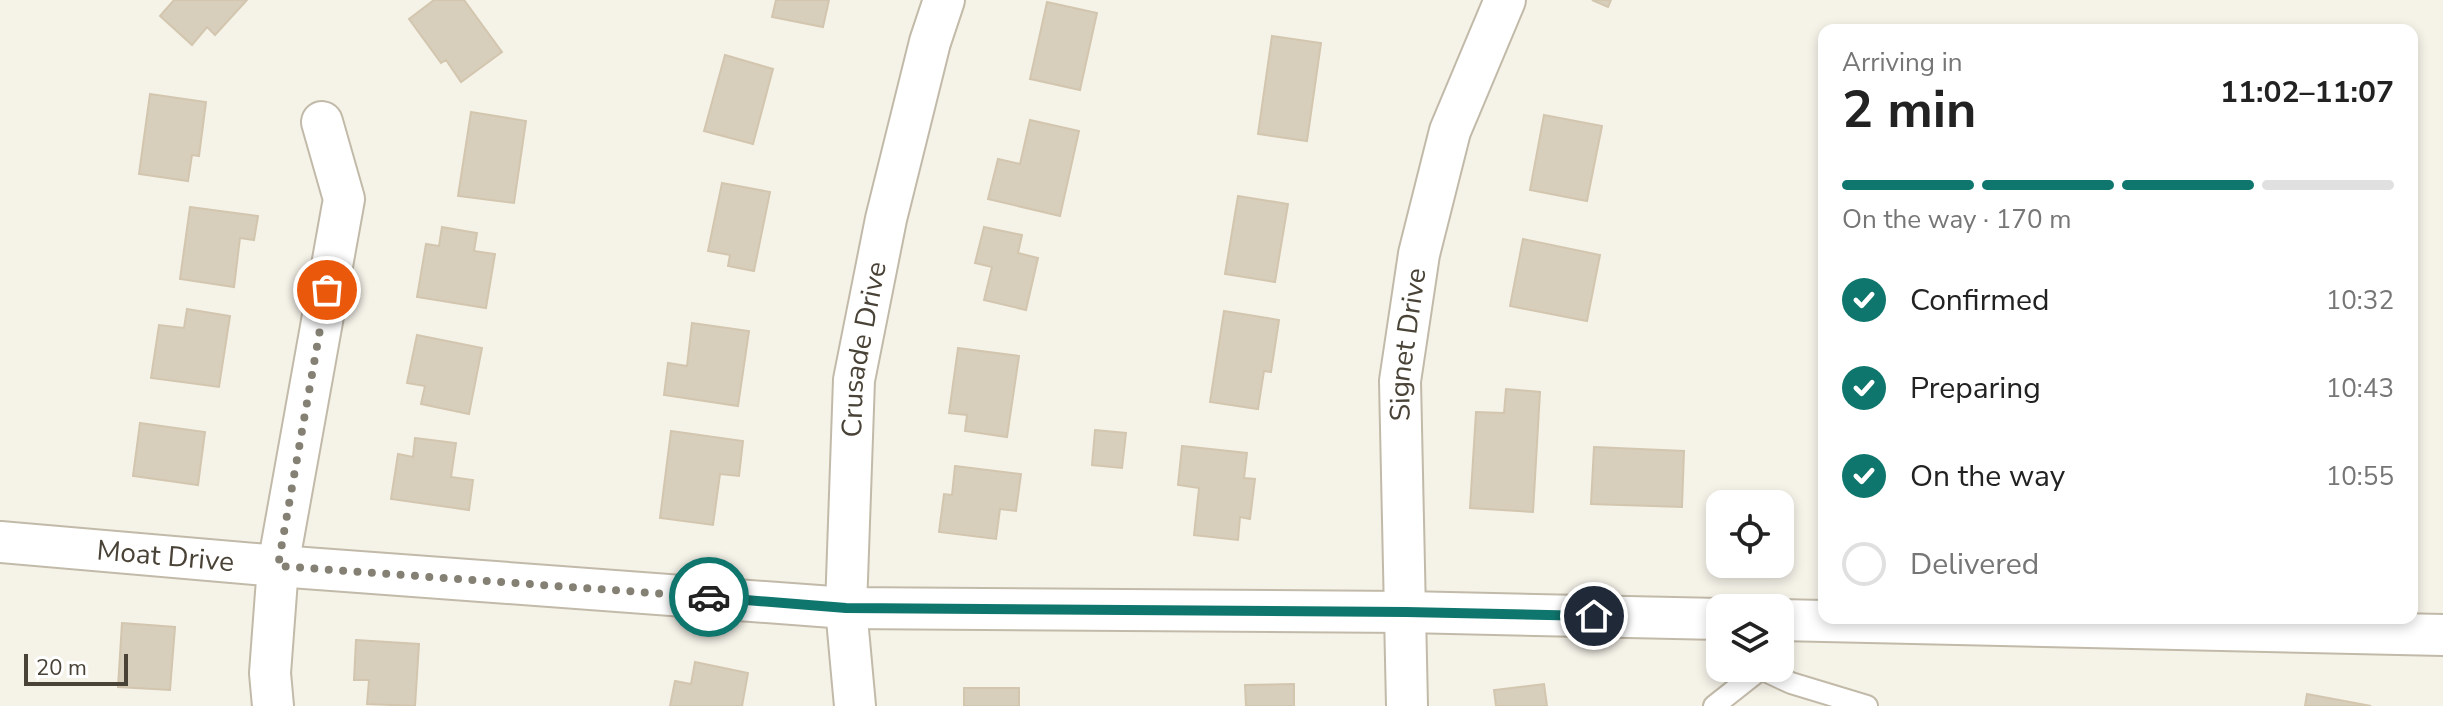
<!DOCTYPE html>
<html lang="en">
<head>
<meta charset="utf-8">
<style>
  body { margin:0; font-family:"Nunito Sans",sans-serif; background:#f2f2f2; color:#222; height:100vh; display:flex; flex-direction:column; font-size:30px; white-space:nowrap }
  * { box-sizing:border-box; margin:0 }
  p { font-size:26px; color:#767676 }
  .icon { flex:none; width:44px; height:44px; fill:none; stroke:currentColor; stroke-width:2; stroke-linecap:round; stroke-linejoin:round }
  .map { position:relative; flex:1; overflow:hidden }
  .sheet { position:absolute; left:1818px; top:24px; width:600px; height:600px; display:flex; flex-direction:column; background:#fff; border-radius:16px; box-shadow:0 4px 12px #0003 }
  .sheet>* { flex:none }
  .tools { position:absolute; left:1706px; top:490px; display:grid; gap:16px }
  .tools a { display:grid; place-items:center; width:88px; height:88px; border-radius:16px; background:#fff; box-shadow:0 4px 12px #0003; font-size:40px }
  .scale { position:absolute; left:24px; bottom:20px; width:104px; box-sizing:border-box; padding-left:8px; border:4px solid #494236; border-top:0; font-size:22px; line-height:28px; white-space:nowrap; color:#494236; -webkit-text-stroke:6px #fff; paint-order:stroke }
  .pin { position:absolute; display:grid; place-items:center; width:68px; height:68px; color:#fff; margin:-34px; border:4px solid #fff; border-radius:50%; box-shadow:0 2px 8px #0007 }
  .courier { position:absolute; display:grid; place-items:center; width:80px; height:80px; margin:-40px; border:6px solid #0f766e; border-radius:50%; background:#fff; color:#222; box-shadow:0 2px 10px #0007 }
  .head em { font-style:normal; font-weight:700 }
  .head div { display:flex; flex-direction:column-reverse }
  .head { display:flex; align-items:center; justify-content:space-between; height:136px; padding:0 24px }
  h1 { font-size:52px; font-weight:700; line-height:60px }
  .bar { display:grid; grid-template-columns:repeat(4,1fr); gap:12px 8px; align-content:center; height:96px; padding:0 24px }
  .bar i { height:10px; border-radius:6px; background:#e0e0e0 }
  .bar .active { background:#0f766e }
  .bar p { grid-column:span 4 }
  ol { padding:0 24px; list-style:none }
  li { display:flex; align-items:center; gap:24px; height:88px }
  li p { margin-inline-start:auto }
  li .icon { padding:8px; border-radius:50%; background:#0f766e; color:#fff; stroke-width:4 }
  li:last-child { color:#767676 }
  li i { width:44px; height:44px; border:4px solid #e0e0e0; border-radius:50% }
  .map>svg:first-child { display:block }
  .building { fill:#d8cebc; stroke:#d3c6af; stroke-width:2 }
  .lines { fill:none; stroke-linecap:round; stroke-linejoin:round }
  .service-casing { stroke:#c2baa9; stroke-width:24 }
  .minor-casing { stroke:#c2baa9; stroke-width:44 }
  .service { stroke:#fff; stroke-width:20 }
  .minor { stroke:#fff; stroke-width:40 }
  .done { stroke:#858074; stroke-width:8; stroke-dasharray:0 14.4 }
  .route { stroke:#0f766e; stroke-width:10 }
  .labels { text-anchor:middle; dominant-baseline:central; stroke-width:6; stroke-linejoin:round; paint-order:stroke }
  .street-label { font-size:28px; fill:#494236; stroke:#fff }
</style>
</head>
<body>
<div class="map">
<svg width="2443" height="706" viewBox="0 0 2443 706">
  <rect width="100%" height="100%" fill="#f5f2e8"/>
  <path class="building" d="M174,0H247L215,35L207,27L192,45L160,16Z
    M434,0H464L502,52L461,82L446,60L441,63L409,19Z
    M776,0H829L823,27L772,17Z
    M1592,0H1611L1608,7Z
    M1047,2L1097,13L1080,90L1030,79Z
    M1272,36L1321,43L1307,141L1258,134Z
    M725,55L773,69L753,144L704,131Z
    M150,94L206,102L199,156L192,155L188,181L139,174Z
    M471,112L526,121L514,203L458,196Z
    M1544,115L1602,126L1587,201L1530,190Z
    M1030,120L1079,131L1060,216L988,199L998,159L1020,164Z
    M722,183L770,192L754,271L728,266L730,255L708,251Z
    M1238,196L1288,204L1275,282L1225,274Z
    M190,207L258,216L254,240L240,238L234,287L180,279Z
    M442,227L477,233L474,251L495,254L486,308L417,297L426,244L439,246Z
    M984,227L1022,235L1018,253L1038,258L1026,310L984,300L992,267L975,263Z
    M1523,239L1600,255L1587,321L1510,306Z
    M187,309L230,316L219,387L151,378L159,325L184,328Z
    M1224,311L1279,320L1271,372L1264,371L1258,409L1210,402Z
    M692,323L749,331L738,406L664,395L668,363L687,366Z
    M417,335L482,348L469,414L421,404L425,386L407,383Z
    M958,348L1019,356L1007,437L965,431L967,415L949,413Z
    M1506,389L1540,392L1533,512L1470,508L1476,412L1504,413Z
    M140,423L205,432L198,485L133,476Z
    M1095,430L1126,433L1122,468L1092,465Z
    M671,431L743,441L739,476L720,474L713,525L660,518Z
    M415,438L456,443L451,477L473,480L469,510L391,499L398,454L413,457Z
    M1182,446L1247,453L1244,478L1255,479L1250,519L1240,517L1238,540L1194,535L1199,488L1178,485Z
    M1594,447L1684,451L1682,507L1591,504Z
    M955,466L1021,474L1016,511L1000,509L996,539L939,532L944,494L952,495Z
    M122,623L175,627L170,690L118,687Z
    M356,640L419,644L415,706L367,704L369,680H354Z
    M695,662L748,673L742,706H670L675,681L691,684Z
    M1294,684V706H1246L1245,685Z
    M1544,684L1547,706H1496L1494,690Z
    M964,688H1019V706H964Z
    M2307,694L2371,706H2305Z"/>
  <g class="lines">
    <defs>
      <path id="service" d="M1761,669L1791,683L1867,706
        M1714,706L1761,669"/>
      <g id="minor">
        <path id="s1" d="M0,542L278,566L846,608L1406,612L1720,619"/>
        <path d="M1780,620L2443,635"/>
        <path d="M273,706L270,673L278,566L344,199L322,122"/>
        <path id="s2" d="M855,706L846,608L854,380L886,219L930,42L944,0"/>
        <path id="s3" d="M1407,706L1400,381L1419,254L1450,131L1505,0"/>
      </g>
    </defs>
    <use href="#service" class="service-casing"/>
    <use href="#minor" class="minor-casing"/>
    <use href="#service" class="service"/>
    <use href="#minor" class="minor"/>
  </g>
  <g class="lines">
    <path class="done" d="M327,290L278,566L709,597"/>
    <path class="route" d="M709,597L846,608L1406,612L1594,616"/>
  </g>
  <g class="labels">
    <g class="street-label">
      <text stroke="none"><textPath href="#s3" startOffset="362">Signet Drive</textPath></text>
      <text stroke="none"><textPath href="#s2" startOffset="358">Crusade Drive</textPath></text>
      <text stroke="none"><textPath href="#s1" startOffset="166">Moat Drive</textPath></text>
    </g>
  </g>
</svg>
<div class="tools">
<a><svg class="icon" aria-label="locate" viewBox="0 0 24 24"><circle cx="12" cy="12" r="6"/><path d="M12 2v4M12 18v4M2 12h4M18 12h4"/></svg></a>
<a><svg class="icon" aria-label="layers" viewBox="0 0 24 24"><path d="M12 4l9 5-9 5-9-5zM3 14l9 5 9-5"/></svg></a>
</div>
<div class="scale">20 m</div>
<div class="pin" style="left:327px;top:290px;background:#ea580c"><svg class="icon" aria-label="bag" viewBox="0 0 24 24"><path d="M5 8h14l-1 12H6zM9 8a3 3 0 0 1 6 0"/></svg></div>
<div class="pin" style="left:1594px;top:616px;background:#1f2937"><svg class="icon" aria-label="home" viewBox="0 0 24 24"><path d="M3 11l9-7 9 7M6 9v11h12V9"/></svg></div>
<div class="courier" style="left:709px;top:597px"><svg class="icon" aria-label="car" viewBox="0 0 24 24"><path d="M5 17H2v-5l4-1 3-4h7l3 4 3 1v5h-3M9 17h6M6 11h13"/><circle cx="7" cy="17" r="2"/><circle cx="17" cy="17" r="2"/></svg></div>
<section class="sheet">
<div class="head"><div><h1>2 min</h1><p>Arriving in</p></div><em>11:02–11:07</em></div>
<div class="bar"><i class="active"></i><i class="active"></i><i class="active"></i><i></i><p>On the way · 170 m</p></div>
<ol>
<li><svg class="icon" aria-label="check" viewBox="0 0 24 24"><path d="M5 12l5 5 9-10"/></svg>Confirmed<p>10:32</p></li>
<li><svg class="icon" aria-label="check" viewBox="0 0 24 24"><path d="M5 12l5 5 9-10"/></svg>Preparing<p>10:43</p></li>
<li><svg class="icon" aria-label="check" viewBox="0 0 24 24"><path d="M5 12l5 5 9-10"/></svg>On the way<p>10:55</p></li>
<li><i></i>Delivered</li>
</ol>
</section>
</div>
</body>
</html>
